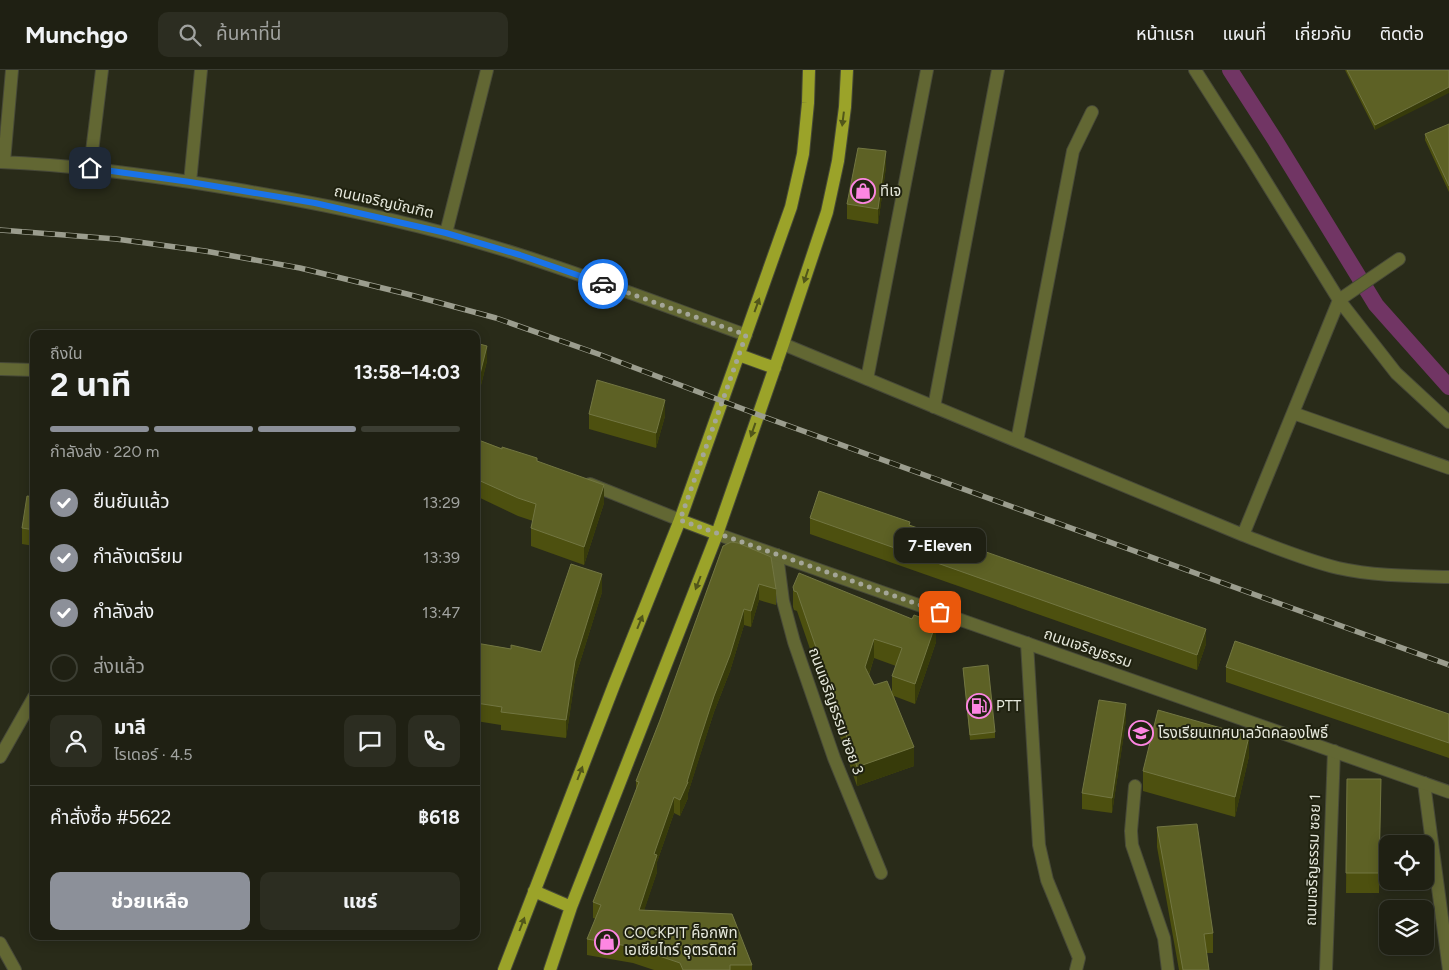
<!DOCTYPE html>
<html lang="th">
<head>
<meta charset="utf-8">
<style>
  body { margin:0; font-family:Figtree,"Noto Sans Thai",sans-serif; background:#2c2d21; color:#f1f3f6; height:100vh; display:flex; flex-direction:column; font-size:19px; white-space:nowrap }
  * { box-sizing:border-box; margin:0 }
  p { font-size:16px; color:#a1a3a0 }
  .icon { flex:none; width:28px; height:28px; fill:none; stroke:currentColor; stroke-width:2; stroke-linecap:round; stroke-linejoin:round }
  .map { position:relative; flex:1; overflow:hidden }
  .side { position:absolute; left:30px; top:260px; width:450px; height:610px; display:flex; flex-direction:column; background:#1f2013; border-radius:10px; box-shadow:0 2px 12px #0003,0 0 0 1px #3c3e33 }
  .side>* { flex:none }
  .tools { position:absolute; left:1379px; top:765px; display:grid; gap:10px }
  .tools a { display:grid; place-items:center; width:55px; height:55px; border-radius:10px; background:#1f2013; box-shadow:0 2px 12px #0003,0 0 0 1px #3c3e33; font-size:25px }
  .pin { position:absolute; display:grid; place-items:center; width:42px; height:42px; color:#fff; margin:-21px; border-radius:10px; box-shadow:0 2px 8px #0006 }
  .courier { position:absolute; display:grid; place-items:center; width:50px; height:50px; margin:-25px; border:4px solid #1a73e8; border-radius:50%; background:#fff; color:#222; box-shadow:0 1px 6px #0007 }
  .bubble { position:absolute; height:35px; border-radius:10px; background:#1f2013; box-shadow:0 2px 12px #0003,0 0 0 1px #3c3e33; font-size:16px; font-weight:700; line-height:35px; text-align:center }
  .head em { font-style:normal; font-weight:700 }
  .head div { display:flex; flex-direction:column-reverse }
  .head { display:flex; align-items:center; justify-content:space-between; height:85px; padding:0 20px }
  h1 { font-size:32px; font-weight:700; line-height:38px }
  .bar { display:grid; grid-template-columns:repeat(4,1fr); gap:8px 5px; align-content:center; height:60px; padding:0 20px }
  .bar i { height:6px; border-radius:4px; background:#3c3e33 }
  .bar .active { background:#8c9099 }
  .bar p { grid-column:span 4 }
  .line { display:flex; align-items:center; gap:12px; padding:0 20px; border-top:1px solid #3c3e33 }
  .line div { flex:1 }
  .round { display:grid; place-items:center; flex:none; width:52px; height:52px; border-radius:10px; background:#2c2d21 }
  ol { padding:0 20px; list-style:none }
  li { display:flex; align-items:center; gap:15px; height:55px }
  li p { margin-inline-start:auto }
  li .icon { padding:5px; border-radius:50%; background:#8c9099; color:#fff; stroke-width:4 }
  li:last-child { color:#a1a3a0 }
  li i { width:28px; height:28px; border:2px solid #3c3e33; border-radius:50% }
  .primary-button { display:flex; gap:10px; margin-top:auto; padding:10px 20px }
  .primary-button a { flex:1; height:58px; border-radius:10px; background:#8c9099; color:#fff; font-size:20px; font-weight:700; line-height:58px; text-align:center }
  .primary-button a+a { background:#2c2d21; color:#f1f3f6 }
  header { display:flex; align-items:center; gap:30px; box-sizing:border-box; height:70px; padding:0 25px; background:#1f2013; border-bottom:1px solid #3c3e33 }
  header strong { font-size:24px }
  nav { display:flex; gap:28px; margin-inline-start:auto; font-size:18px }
  .search { width:350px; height:45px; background:#2c2d21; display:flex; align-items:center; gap:12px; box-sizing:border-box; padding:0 18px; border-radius:10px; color:#a1a3a0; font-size:19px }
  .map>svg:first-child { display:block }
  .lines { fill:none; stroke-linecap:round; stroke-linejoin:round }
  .canal { stroke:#713564; stroke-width:16 }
  .minor-casing { stroke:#474938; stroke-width:14 }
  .tertiary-casing { stroke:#474938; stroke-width:14 }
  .primary-casing { stroke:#474938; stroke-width:14 }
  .minor { stroke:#626733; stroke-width:12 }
  .tertiary { stroke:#626733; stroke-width:12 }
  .primary { stroke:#9ba329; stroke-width:12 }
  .rail-casing { stroke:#9b9d8e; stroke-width:5.5 }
  .rail { stroke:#202210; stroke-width:4; stroke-dasharray:11; stroke-linecap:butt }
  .wall { fill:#4d500f; fill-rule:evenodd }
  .shaded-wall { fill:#373b0a }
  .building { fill:#5d6125; stroke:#727642 }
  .oneway { fill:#51561a }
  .done { stroke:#a4a698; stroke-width:5; stroke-dasharray:0 9 }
  .route { stroke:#1a73e8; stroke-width:6 }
  .labels { text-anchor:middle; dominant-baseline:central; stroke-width:4; stroke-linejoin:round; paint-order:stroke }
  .poi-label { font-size:15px; fill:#e6e8dc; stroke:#202210; text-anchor:start }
  .street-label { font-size:15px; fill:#e6e8dc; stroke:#202210 }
</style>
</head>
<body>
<header>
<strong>Munchgo</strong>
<div class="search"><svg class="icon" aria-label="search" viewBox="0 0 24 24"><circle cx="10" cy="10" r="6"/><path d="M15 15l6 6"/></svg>ค้นหาที่นี่</div>
<nav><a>หน้าแรก</a><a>แผนที่</a><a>เกี่ยวกับ</a><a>ติดต่อ</a></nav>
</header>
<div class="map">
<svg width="1449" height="900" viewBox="0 0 1449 900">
  <rect width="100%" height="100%" fill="#292b19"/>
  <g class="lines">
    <path class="canal" d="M1230,0L1275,70L1376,235L1449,317"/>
    <defs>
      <path id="minor" d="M1195,0L1250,86L1339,230L1396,303L1449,352
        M0,92C79,95 156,106 234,119C330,135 427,155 520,185C596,209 671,238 746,265
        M4,92L12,0
        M90,98L102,0
        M190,112L201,0
        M446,163L487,0
        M783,274L1243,465C1274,477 1305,490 1338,498C1374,506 1412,506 1449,507
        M0,299L34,300
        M867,309L927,0
        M934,337L998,0
        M1293,343L1449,398
        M1017,371L1073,81L1092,42
        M590,414L680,450
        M1243,465L1339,230L1399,189
        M777,485L783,531L794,572L834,688L881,803
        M1027,573L1039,775L1047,810L1079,888L1076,900
        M0,687L34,627
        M1424,713L1449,900
        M1135,716L1131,761L1132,775L1164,868L1168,900
        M0,873L15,900
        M1326,900L1334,681"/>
      <path id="tertiary" d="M717,464L1449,722"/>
      <path id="primary" d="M739,285L775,298
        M680,450L717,464
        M534,821L571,837
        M504,900L614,615L680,450L791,137L803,84L808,33L809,0
        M550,900L571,837L717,464L783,274L827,142L838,91L845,37L847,0"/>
    </defs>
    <use href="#minor" class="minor-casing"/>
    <use href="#tertiary" class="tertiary-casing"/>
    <use href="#primary" class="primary-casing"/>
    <use href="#minor" class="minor"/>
    <use href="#tertiary" class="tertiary"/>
    <use href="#primary" class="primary"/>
    <defs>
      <path id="rail" d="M0,160L116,169L205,181L300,198L407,224L496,248L601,285L759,345L1449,595"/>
    </defs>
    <use href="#rail" class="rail-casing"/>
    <use href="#rail" class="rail"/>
  </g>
  <path class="wall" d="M1345,0H1449L1375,60Z
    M1449,54V122L1425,70V64Z
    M886,97L878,154L847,149V134Z
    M476,273L487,291L477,331L476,330Z
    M589,344L665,346L656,378L589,359Z
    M476,369L537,391L604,433L584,495L531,476V458L533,451L518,446L476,426Z
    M34,427V476L22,474V458Z
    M810,448L910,455L1206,574L1197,600L810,464Z
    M723,476L776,519V535L759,530L751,557L744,555L730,601L714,642L700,685L688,723V728L680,746L674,743L657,792V802L644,840L752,895V900H654L633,893L587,885V869L596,849L593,848V832L636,720V711L660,650Z
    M793,517L936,572L915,634L894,626L914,696L857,716L797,541L794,540L793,537ZM874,588L896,596L892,606V622L874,615L869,605Z
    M602,522L575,608L566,668L501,660V655L476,651V573L511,579L541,582Z
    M1226,597L1449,644V688L1226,612Z
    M963,598L995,662V668L970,670Z
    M1126,650L1112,743L1082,739V723Z
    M1249,686L1235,747L1143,721V701Z
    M1347,709H1381L1379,823H1346Z
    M1157,757L1213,863V883H1207L1209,900H1179L1157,777Z"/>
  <path class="shaded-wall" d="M1449,17V23L1375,60V55Z
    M886,81V97L878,154V139Z
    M487,276V291L477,331V316Z
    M665,330V346L656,378V363Z
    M604,415V433L584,495V477Z
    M602,504V522L575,608L566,668V650L575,591Z
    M759,514V530L751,557V541Z
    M744,539V555L730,601L714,642L688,723V728L680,746V730L714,626Z
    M936,553V572L915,634V614Z
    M1206,559V574L1197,600V585Z
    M874,569V588L865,616V597Z
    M1126,634V650L1112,743V728Z
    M1249,666V686L1235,747V727Z
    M914,677V696L857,716V697Z
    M674,727V743L657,792V802L639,856V840L654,784Z"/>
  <path class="building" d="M1347,0H1449V17L1375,55Z
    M1449,54V116L1425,64Z
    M858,78L886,81L878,139L847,134Z
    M476,273L487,276L477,316L476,315Z
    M597,310L665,330L656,363L589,344Z
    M476,369L502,379V377L537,388V391L604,415L584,477L531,458L536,434L518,428L476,409Z
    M819,421L910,452L909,455L1206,559L1197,585L810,448Z
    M27,426L34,427V460L22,458Z
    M731,472L738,473L771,487L776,519L759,514L751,541L744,539L730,585L714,626L700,669L687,712H688L680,730L674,727L654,784L657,785L639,840L732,844L752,895H730V900H683L680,893L633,877L587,869L601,835L593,832L639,712L636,711L660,650L723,476Z
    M571,494L602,504L575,591L566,650L501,642L502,637L476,633V573L511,579V575L541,582Z
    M799,503L912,549L914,545L936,553L915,614L892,606L902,578L874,569L865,597L874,615L887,611L914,677L857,697L797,522L794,521L793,517Z
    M1235,571L1449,644V673L1226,597Z
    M988,595L995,662L970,665L963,598Z
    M1099,630L1126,634L1112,728L1082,723Z
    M1158,640L1249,666L1235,727L1143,701Z
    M1347,709H1381L1379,803H1346Z
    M1197,754L1213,863L1204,864L1209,900H1183L1178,872L1157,757Z"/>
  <defs><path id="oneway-solid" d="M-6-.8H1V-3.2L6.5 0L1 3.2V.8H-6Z" transform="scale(1.25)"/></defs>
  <g class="oneway">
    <use href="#oneway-solid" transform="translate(843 49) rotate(97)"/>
    <use href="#oneway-solid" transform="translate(806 206) rotate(108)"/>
    <use href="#oneway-solid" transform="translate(757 235) rotate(-70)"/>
    <use href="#oneway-solid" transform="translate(753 360) rotate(109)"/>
    <use href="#oneway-solid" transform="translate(698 513) rotate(111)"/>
    <use href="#oneway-solid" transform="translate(640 552) rotate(-68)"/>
    <use href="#oneway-solid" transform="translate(580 703) rotate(-69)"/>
    <use href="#oneway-solid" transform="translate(522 854) rotate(-69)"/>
  </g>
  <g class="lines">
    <path class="done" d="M603,214L746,265L680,450L940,542"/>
    <path class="route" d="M90,98L190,112L315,133L446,163L520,185L603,214"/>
  </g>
  <defs>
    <symbol id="shop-ring" viewBox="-11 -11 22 22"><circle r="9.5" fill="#202210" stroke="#fd86e2" stroke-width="1.5"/><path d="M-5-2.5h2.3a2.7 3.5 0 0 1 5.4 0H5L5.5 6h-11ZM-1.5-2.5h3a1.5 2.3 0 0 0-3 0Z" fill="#fd86e2"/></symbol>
    <symbol id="fuel-ring" viewBox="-11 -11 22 22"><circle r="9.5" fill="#202210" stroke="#fd86e2" stroke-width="1.5"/><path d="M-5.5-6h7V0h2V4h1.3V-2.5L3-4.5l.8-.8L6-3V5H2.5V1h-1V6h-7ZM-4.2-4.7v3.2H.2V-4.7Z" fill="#fd86e2"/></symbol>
    <symbol id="school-ring" viewBox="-11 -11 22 22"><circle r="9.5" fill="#202210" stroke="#fd86e2" stroke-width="1.5"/><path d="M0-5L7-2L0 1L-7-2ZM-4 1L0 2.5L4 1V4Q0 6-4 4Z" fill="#fd86e2"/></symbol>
  </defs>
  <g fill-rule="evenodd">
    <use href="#shop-ring" x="849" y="107" width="28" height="28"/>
    <use href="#fuel-ring" x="965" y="622" width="28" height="28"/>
    <use href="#school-ring" x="1127" y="649" width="28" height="28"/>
    <use href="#shop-ring" x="593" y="858" width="28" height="28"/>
  </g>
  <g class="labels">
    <g class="poi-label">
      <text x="880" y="121">ทีเจ</text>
      <text x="996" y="636">PTT</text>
      <text x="1158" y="663">โรงเรียนเทศบาลวัดคลองโพธิ์</text>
      <text x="624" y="863">COCKPIT ค็อกพิท<tspan x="624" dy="17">เอเซียไทร์ อุตรดิตถ์</tspan></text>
    </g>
    <g class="street-label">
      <text transform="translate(384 132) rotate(13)">ถนนเจริญบัณฑิต</text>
      <text transform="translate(1088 578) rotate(19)">ถนนเจริญธรรม</text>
      <text transform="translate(836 641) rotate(70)">ถนนเจริญธรรม ซอย 3</text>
      <text transform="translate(1313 790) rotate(-88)">ถนนเจริญธรรม ซอย 1</text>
    </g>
  </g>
</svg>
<div class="tools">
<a><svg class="icon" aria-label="locate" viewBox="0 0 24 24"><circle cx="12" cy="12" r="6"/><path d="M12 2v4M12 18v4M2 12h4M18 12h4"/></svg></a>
<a><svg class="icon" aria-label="layers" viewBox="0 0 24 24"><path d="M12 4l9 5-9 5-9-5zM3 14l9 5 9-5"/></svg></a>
</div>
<div class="pin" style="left:940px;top:542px;background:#ea580c"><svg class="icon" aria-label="bag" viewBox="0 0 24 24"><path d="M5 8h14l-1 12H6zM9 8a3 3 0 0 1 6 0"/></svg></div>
<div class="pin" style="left:90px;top:98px;background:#1f2937"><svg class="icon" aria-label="home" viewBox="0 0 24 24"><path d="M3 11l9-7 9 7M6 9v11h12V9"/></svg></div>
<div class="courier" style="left:603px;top:214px"><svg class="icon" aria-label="car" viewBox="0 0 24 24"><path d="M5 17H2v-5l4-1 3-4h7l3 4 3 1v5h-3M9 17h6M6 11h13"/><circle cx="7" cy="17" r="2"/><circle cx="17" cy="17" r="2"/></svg></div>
<div class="bubble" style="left:894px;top:458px;width:92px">7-Eleven</div>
<section class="side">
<div class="head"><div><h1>2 นาที</h1><p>ถึงใน</p></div><em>13:58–14:03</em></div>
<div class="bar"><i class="active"></i><i class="active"></i><i class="active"></i><i></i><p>กำลังส่ง · 220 m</p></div>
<ol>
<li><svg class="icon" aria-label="check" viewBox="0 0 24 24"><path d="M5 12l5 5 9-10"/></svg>ยืนยันแล้ว<p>13:29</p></li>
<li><svg class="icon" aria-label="check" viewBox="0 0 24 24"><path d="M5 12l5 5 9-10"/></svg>กำลังเตรียม<p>13:39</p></li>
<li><svg class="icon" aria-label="check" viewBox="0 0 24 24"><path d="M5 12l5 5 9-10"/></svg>กำลังส่ง<p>13:47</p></li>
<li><i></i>ส่งแล้ว</li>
</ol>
<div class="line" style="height:90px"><a class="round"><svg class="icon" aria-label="person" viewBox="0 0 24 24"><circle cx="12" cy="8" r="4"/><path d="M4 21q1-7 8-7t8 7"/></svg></a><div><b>มาลี</b><p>ไรเดอร์ · 4.5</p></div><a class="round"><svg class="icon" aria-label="chat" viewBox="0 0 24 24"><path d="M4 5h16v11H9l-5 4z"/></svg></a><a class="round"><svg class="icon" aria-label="phone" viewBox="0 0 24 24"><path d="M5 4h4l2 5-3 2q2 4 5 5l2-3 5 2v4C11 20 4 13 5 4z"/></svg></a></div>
<div class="line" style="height:65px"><div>คำสั่งซื้อ #5622</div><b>฿618</b></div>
<div class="primary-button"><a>ช่วยเหลือ</a><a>แชร์</a></div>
</section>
</div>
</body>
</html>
